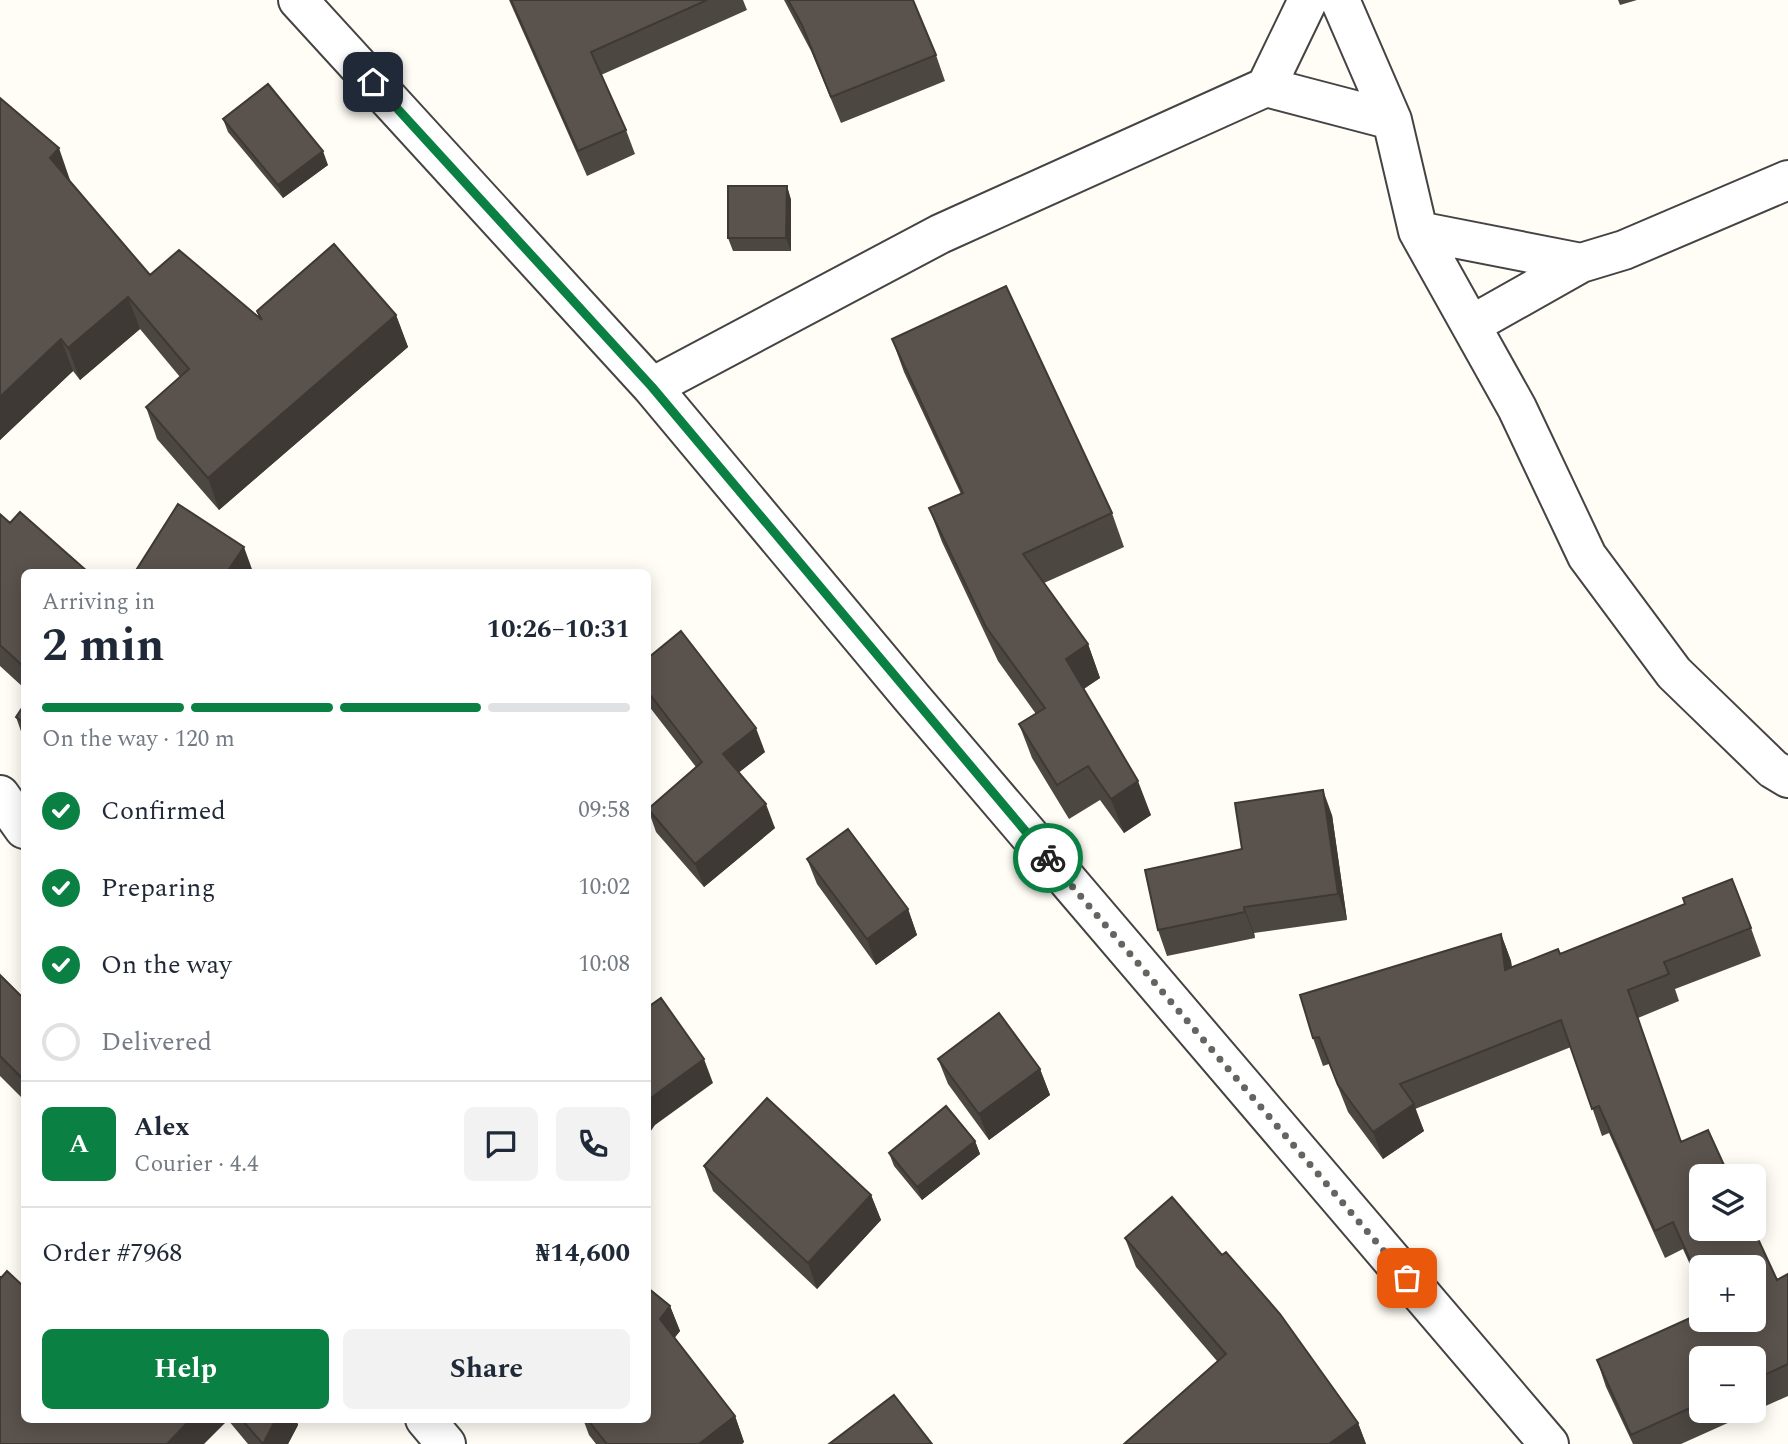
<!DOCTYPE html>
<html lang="en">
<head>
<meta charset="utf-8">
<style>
  body { margin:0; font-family:Spectral,serif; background:#f2f2f3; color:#1f2937; height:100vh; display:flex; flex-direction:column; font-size:26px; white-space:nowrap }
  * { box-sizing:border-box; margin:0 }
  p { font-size:23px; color:#747a83 }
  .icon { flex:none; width:38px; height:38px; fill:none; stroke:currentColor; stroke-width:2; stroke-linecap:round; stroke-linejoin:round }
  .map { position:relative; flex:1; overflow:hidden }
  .drawer { position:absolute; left:21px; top:569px; width:630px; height:854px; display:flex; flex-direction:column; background:#fff; border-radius:10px; box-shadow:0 4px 18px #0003 }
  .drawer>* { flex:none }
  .controls { position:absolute; left:1689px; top:1164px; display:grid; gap:14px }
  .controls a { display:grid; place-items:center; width:77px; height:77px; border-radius:10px; background:#fff; box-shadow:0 4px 18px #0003; font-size:35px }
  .pin { position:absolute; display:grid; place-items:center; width:60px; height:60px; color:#fff; margin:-30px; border-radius:14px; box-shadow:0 4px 10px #0006 }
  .courier { position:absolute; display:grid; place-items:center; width:70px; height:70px; margin:-35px; border:5px solid #0b8043; border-radius:50%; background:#fff; color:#222; box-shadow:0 2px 9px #0007 }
  .head em { font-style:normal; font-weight:700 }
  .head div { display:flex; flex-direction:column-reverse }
  .head { display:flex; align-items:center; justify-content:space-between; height:119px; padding:0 21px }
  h1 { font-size:46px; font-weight:700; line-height:52px }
  .bar { display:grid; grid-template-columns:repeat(4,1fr); gap:10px 7px; align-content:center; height:84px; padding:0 21px }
  .bar i { height:9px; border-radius:5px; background:#e0e1e3 }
  .bar .current { background:#0b8043 }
  .bar p { grid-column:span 4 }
  .line { display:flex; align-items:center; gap:18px; padding:0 21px; border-top:2px solid #e0e1e3 }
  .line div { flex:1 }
  .round { display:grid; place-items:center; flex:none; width:74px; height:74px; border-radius:10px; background:#f2f2f3 }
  ol { padding:0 21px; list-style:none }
  li { display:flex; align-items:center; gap:21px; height:77px }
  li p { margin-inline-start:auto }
  li .icon { padding:7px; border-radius:50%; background:#0b8043; color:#fff; stroke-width:4 }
  li:last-child { color:#747a83 }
  li i { width:38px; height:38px; border:4px solid #e0e1e3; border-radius:50% }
  .button { display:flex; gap:14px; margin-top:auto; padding:14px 21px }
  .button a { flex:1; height:80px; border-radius:10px; background:#0b8043; color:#fff; font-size:28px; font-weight:700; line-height:80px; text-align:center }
  .button a+a { background:#f2f2f3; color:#1f2937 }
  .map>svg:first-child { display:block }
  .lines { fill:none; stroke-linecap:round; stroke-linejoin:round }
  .minor-casing { stroke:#444; stroke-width:42 }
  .minor { stroke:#fff; stroke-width:38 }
  .wall { fill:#4d4742; fill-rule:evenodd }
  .shaded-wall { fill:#3f3936 }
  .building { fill:#5a524d; stroke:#3f3936; stroke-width:2 }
  .done { stroke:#646461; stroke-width:7; stroke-dasharray:0 12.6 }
  .route { stroke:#0b8043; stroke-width:9 }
</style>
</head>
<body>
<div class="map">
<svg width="1788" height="1444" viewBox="0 0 1788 1444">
  <rect width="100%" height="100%" fill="#fffdf5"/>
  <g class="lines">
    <defs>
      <path id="minor" d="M298,0L652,387L912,698L1549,1444
        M1340,0L1392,120L1418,231L1517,408L1587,556L1674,673L1773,769L1788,778
        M1266,87L1308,0
        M1418,231L1581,263L1624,250L1788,180
        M1471,325L1581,263
        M652,387L940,234L1266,87L1392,120
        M0,795L24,829
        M425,1419L446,1444"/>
    </defs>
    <use href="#minor" class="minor-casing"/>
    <use href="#minor" class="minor"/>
  </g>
  <path class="wall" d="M509,0H743L747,10L601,75L626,130L635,154L587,176Z
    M784,0H913L936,55L945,81L841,123L811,51Z
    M1618,0H1637L1620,5Z
    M0,98L150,275L259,317L257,311L396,315L408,347L219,510L157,439L146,407L180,377L140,329L80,380L73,371L0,440Z
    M223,119L328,165L283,198L228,132Z
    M787,186L791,200V251H733L728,238Z
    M892,339L1112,513L1124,547L1044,583L1088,644L1100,678L1083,689L1151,815L1124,833L1100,800L1069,819L1032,758L1019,724L1036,714L998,661L942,542L929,508L961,494L904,372Z
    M0,514L24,572V688L0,666Z
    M648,658L765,752L739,772L775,828L704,887L656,832L648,809L696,767L648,705Z
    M24,705V740L16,717Z
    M1332,815L1347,920L1254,933L1255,938L1167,956L1158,930L1242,849Z
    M807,859L908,909L917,935L876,965L817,884Z
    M1751,928L1761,956L1675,989L1679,1001L1638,1018L1681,1142L1777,1280L1788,1274V1396L1681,1444H1633L1606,1387L1597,1360L1754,1320L1701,1267V1289L1683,1249L1665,1258L1609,1133L1602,1136L1571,1047L1415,1109L1424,1131L1383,1159L1348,1112L1329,1064L1323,1066L1313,1038L1501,934L1511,961L1512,968L1560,954ZM1701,1358H1754V1410H1701Z
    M0,975L24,999V1100L0,1076Z
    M938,1059L1040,1069L1050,1095L989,1140L948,1084Z
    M975,1141L980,1154L922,1200L894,1166L889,1153Z
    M704,1166L871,1195L881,1220L817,1289L713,1191Z
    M1125,1238L1358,1423L1366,1444H1124L1217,1361L1136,1267Z
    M670,1306L680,1331L674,1338L735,1416L744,1442L742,1444H596L589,1435L583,1419H648Z
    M24,1419H296L298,1425L288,1444H248L228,1420Z"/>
  <path class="shaded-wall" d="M59,148L70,180L62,190L50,158Z
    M323,151L328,165L283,198L278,185Z
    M787,186L791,200V251L786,238Z
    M128,297L140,329L80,380L68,348Z
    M396,315L408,347L219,510L208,478Z
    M61,339L73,371L0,440V397Z
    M244,547L253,572H227Z
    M1088,644L1100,678L1078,693L1066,659Z
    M756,728L765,752L732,778L723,754Z
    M1138,781L1151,815L1124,833L1111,799Z
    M1323,790L1332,815L1347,920L1338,894Z
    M766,804L775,828L704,887L695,864Z
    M1244,907L1254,933L1255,938L1245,912Z
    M908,909L917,935L876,965L867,939Z
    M1501,934L1511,961L1515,998L1505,970Z
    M704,1059L713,1083L655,1125L648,1135V1100Z
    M1040,1069L1050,1095L989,1140L979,1114Z
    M1414,1104L1424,1131L1383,1159L1373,1132Z
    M975,1141L980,1154L922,1200L917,1187Z
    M871,1195L881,1220L817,1289L808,1263Z
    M670,1306L680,1331L669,1345L660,1319Z
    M735,1416L744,1442L742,1444H699Z
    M191,1419H227L228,1420L204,1444H167Z
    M276,1419H296L298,1425L288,1444H263Z
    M1358,1423L1366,1444H1329Z"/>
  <path class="building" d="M511,0H707L591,52L626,130L578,151Z
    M788,0H913L936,55L831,97L802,25Z
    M268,84L323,151L278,185L223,119Z
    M0,98L59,148L50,158L150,275L179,250L262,320L257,311L334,244L396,315L208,478L146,407L189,369L128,297L68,348L61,339L0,397Z
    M728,186H787L786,238H728Z
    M1006,286L1112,513L1023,554L1088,644L1066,659L1138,781L1111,799L1088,766L1057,785L1019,724L1045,708L986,627L929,508L963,493L892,339Z
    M178,504L244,547L227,572H135Z
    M20,512L88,572H24V667L0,645V514L10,523Z
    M681,631L756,728L723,754L766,804L695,864L648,809L702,762L648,692V658Z
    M24,705V723L16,717Z
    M1323,790L1338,894L1244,907L1245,912L1158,930L1145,870L1242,849L1235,803Z
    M848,829L908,909L867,939L807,859Z
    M1732,879L1751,928L1664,962L1669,974L1628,990L1681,1142L1708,1130L1729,1176H1701V1228H1753L1777,1280L1788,1274V1364L1754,1380V1358H1701V1403L1631,1435L1597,1360L1701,1313V1320H1754V1267H1701V1284L1673,1222L1655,1231L1599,1106L1592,1109L1561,1020L1400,1084L1414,1104L1373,1132L1338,1085L1319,1037L1313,1038L1300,995L1501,934L1505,970L1558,949L1560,954L1685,904L1683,898Z
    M0,975L24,999V1080L0,1056Z
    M661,998L704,1059L648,1100V1007Z
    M999,1013L1040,1069L979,1114L938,1059Z
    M767,1098L871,1195L808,1263L704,1166Z
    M946,1106L975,1141L917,1187L889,1153Z
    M1172,1197L1222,1255L1226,1252L1280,1314L1358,1423L1329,1444H1124L1226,1354L1125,1238Z
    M7,1271L24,1287V1419H191L167,1444H0V1277L1,1278Z
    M648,1288L670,1306L660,1319L735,1416L699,1444H607L587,1419H648Z
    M894,1395L932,1444H829Z
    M241,1419H276L263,1444Z"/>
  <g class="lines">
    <path class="done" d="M1048,858L1407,1278"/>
    <path class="route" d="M373,82L652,387L1048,858"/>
  </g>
</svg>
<div class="controls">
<a><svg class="icon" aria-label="layers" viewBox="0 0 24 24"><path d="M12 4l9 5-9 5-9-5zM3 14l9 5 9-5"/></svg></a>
<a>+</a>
<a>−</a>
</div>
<div class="pin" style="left:1407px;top:1278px;background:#ea580c"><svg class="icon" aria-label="bag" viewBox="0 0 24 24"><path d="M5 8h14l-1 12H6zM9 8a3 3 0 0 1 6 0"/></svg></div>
<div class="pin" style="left:373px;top:82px;background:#1f2937"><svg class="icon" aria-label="home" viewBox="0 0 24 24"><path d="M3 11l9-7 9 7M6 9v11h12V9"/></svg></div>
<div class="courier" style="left:1048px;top:858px"><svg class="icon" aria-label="bike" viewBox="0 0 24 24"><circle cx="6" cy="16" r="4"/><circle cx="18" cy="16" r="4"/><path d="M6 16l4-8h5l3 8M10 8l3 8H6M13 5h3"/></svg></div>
<section class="drawer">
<div class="head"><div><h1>2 min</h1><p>Arriving in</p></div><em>10:26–10:31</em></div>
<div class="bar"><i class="current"></i><i class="current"></i><i class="current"></i><i></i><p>On the way · 120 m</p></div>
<ol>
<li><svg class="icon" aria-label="check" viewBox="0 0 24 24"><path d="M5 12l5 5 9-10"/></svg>Confirmed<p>09:58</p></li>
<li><svg class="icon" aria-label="check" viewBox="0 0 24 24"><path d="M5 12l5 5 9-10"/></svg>Preparing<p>10:02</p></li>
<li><svg class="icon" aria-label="check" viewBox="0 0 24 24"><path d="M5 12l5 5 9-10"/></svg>On the way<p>10:08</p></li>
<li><i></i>Delivered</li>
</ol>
<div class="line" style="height:126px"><b class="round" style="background:#0b8043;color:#fff">A</b><div><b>Alex</b><p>Courier · 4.4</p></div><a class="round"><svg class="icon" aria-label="chat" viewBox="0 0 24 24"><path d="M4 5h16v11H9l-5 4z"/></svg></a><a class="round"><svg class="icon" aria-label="phone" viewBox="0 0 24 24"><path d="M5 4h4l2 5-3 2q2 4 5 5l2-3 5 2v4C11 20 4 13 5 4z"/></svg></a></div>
<div class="line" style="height:91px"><div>Order #7968</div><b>₦14,600</b></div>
<div class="button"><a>Help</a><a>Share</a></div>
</section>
</div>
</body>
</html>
